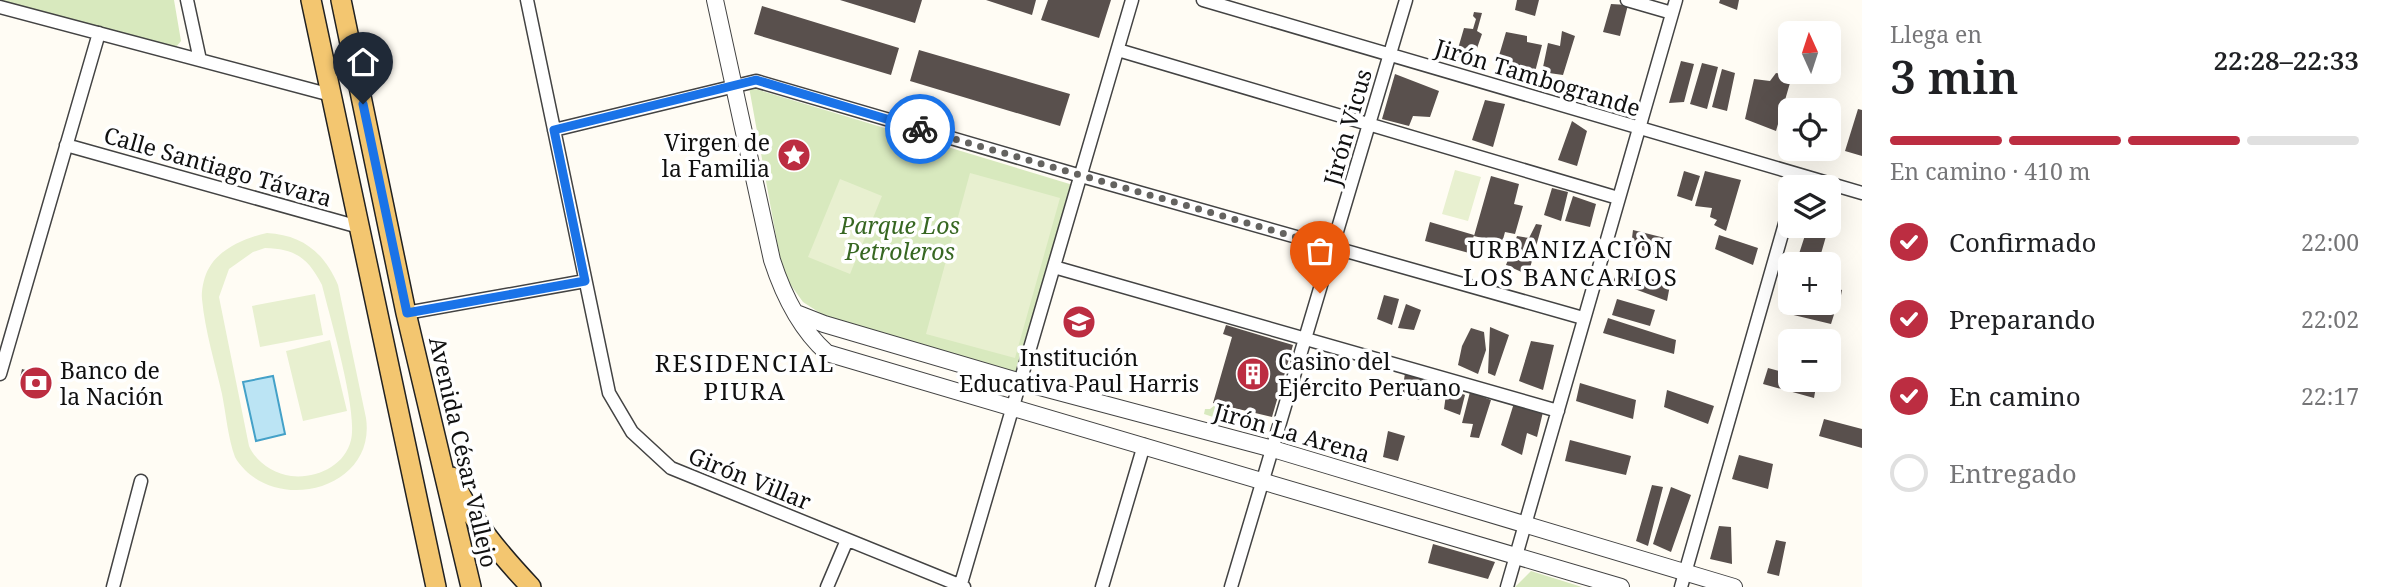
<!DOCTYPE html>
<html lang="es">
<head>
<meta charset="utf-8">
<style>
  body { margin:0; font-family:"Noto Serif",serif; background:#f6f6f6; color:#202124; height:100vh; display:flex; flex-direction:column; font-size:26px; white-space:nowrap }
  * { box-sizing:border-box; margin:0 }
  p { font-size:23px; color:#757577 }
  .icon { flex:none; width:38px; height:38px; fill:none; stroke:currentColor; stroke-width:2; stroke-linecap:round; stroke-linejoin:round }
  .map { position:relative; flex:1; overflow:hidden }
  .sheet { display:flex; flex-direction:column; background:#fff; width:525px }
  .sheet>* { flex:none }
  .needle { width:46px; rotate:357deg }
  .fabs { position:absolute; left:1778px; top:21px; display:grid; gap:14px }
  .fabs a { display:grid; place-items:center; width:63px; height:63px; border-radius:10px; background:#fff; box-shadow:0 7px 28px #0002; font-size:35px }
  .pin { position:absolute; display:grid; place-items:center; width:60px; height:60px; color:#fff; margin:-72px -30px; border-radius:50% 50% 50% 0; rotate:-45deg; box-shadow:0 0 7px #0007 }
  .pin .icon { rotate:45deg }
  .courier { position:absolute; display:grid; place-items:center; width:70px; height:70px; margin:-35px; border:5px solid #1a73e8; border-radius:50%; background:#fff; color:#222; box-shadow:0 2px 9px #0007 }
  .summary em { font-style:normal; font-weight:600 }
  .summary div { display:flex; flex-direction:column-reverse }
  .summary { display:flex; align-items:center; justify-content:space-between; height:119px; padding:0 28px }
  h1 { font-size:46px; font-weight:600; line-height:52px }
  .bar { display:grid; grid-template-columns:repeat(4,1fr); gap:10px 7px; align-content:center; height:84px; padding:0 28px }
  .bar i { height:9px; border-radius:5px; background:#e0e0e0 }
  .bar .on { background:#bc2d41 }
  .bar p { grid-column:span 4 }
  ol { padding:0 28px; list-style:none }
  li { display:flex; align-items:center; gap:21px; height:77px }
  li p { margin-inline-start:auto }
  li .icon { padding:7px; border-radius:50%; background:#bc2d41; color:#fff; stroke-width:4 }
  li:last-child { color:#757577 }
  li i { width:38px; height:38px; border:4px solid #e0e0e0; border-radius:50% }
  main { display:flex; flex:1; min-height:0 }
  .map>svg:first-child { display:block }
  .green { fill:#d8e9be }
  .pitch { fill:#e8f0d0; fill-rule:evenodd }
  .water { fill:#bbe4f4; stroke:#44a1c8; stroke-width:2 }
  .building { fill:#59504d }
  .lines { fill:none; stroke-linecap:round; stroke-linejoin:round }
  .minor-casing { stroke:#434343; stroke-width:15 }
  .tertiary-casing { stroke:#434343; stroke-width:18 }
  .primary-casing { stroke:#212121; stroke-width:22 }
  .minor { stroke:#fff; stroke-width:12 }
  .tertiary { stroke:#fff; stroke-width:16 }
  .primary { stroke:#f3c670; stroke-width:19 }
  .done { stroke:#646360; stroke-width:7; stroke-dasharray:0 12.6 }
  .route { stroke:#1a73e8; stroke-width:9 }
  .labels { text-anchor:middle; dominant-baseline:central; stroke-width:7; stroke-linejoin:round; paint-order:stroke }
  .street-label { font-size:23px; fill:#101010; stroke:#fff }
  .poi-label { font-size:23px; fill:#101010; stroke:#fff; text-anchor:start }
  .park-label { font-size:23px; font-style:italic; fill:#376722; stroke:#fff }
  .neighbourhood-label { font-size:24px; letter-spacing:2px; fill:#101010; stroke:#fff }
</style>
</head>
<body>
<main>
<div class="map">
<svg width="1862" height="587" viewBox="0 0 1862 587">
  <rect width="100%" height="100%" fill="#fffcf4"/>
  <path class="green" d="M0,0H174L181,41L176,47Z
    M749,87L1073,185L1015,377L840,326L803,302L790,284L781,264Z
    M1215,405L1247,414L1243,427L1204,414L1205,409H1210Z
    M1531,571L1582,587H1515Z"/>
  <path class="pitch" d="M1455,170L1481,177L1468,221L1442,214Z
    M970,173L1060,198L1015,358L926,334Z
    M840,179L882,196L850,274L808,257Z
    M267,233C302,235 324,252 338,285L366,418C376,485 287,512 245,470C241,466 237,461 235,457C228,438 226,414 222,394C215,363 205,331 202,299C201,291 204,276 209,268C219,249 247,237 267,233ZM265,248C296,249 308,258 322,285C330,318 358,411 351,440C345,466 316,479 291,476C274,474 256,462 249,446L219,297L229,269L253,252Z
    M315,294L323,335L260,347L252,306Z
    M330,340L347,411L303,421L286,351Z"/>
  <path class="water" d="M273,376L285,434L256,441L243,382Z"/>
  <path class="building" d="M840,0H922L915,23Z
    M986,0H1036L1032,15Z
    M1048,0H1111L1099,38L1041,20Z
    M1517,0H1539L1535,16L1515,10Z
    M1720,0H1739L1737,10L1719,3Z
    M1611,4L1628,5L1620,36L1603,32Z
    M762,6L899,48L891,75L754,34Z
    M1474,12L1482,13L1477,31L1482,34L1475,54L1464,51L1461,60L1455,59L1464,28L1473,29L1476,19L1473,16Z
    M1562,31L1575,36L1563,75L1542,72L1548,43L1560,46Z
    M1506,32L1527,36V42L1542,45L1535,72L1498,59Z
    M919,50L1070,94L1060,126L910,81Z
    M1681,61L1694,64L1684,102L1669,103Z
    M1702,63L1718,67L1707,109L1690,104Z
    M1722,69L1735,73L1727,111L1712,107Z
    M1776,73L1792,76L1776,131L1745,119L1754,79L1770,81Z
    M1395,74L1439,91L1430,117L1413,116L1409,126L1382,119Z
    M1485,100L1505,104L1493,147L1472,140Z
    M1858,109L1862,110V156L1845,151Z
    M1572,121L1587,131L1577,166L1558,160Z
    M1811,149H1828L1826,157L1810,152Z
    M1684,171L1700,176L1692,201L1677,196Z
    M1705,171L1741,180L1726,231L1714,225L1717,220L1710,217L1712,208L1695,206Z
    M1491,176L1519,184L1514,204L1523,206L1515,234L1505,232L1502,243L1474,236Z
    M1552,188L1568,192L1561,221L1544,215Z
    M1573,196L1596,204L1590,227L1565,221Z
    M1430,222L1474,235L1469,253L1425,241Z
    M1536,224L1542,225L1528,275L1506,265L1517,236L1529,238Z
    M1808,226H1829L1818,264L1798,257Z
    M1633,230L1665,238L1662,257L1631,246Z
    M1719,235L1758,248L1753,265L1715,249Z
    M1620,268L1670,285L1667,301L1613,281Z
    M1786,274L1790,276V292L1782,290Z
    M1829,286L1842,290L1839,306L1829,303Z
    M1384,295L1399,299L1392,325L1377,319Z
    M1784,296L1790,297V303H1814L1836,308L1831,324L1781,312Z
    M1617,299L1655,310L1650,326L1612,315Z
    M1406,304L1421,310L1414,330L1398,328Z
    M1608,318L1676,340L1674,354L1603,333Z
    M1226,325L1293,345L1272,417L1213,403L1232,337L1223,334Z
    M1490,327L1509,335L1495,376L1488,373Z
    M1471,328L1484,332L1486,350L1478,374L1458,365L1462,346Z
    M1531,341L1554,345L1543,390L1519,381Z
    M1768,368L1790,374V380L1817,381L1814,398L1763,384Z
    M22,369L50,377L45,394L26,388L20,378Z
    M1405,373L1427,380L1419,400L1402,393Z
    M1580,383L1636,400L1633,419L1576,401Z
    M1447,387L1465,395L1460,415L1444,409Z
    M1667,390L1714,406L1708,424L1664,407Z
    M1470,392L1491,400L1479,438L1470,437L1473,424L1462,423Z
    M1514,403L1543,412L1537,437L1527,433L1522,455L1501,445Z
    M1824,419L1862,429V448L1819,436Z
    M1388,431L1405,436L1398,461L1383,457Z
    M1570,440L1631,456L1626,475L1565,461Z
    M1739,455L1773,464L1768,489L1732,479Z
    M1652,485L1663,487L1648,546L1636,541Z
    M1671,487L1691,495L1671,552L1653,544Z
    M1719,526L1731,527L1732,564L1710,559Z
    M1776,540L1786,542L1779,576L1767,573Z
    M1433,544L1495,562L1488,579L1428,563Z"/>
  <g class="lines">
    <defs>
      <path id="minor" d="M187,0L200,60
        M527,0L609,393L632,432L671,468L964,587
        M1203,0L1862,193
        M1627,0L1672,13
        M0,7L331,95
        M1118,50L1618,198
        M554,130L756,81L1081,176L1583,318
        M66,145L359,227
        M1054,267L1558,411
        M406,313L585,281
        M0,374L99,33
        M113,587L141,481
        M827,587L847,540
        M960,587L1132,0
        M1102,587L1144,445
        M1231,587L1406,0
        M1507,587L1676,0
        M1681,587L1790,206"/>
      <path id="tertiary" d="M715,0L772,260C783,294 800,329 827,353L1621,587
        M796,313L824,324L1021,382L1273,449L1734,587"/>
      <path id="primary" d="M311,0L436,587
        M341,0L406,313L471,587
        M452,477C470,519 500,554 531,587"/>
    </defs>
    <use href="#minor" class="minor-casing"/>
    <use href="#tertiary" class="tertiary-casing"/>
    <use href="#primary" class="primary-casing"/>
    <use href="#minor" class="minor"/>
    <use href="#tertiary" class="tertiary"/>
    <use href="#primary" class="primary"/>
  </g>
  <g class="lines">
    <path class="done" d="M920,129L1334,248L1320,293"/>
    <path class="route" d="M363,104L407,313L585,281L554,130L756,80L920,129"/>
  </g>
  <defs>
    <symbol id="sight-disc" viewBox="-11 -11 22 22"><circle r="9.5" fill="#bc2d41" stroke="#fff"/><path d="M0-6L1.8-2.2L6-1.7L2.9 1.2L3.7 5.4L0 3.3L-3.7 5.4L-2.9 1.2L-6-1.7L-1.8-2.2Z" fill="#fff"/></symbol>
    <symbol id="school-disc" viewBox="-11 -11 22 22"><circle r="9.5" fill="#bc2d41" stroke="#fff"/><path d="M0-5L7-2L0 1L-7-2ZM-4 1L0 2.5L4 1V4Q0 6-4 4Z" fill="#fff"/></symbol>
    <symbol id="building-disc" viewBox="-11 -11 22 22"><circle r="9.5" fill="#bc2d41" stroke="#fff"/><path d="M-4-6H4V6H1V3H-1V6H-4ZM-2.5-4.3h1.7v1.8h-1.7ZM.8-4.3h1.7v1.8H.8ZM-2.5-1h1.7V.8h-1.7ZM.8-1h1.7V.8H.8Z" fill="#fff"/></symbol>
    <symbol id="bank-disc" viewBox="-11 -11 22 22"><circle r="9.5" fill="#bc2d41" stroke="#fff"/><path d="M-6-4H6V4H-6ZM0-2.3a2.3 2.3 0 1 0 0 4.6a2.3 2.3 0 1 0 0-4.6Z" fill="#fff"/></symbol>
  </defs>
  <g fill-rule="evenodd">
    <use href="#sight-disc" x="775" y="136" width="38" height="38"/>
    <use href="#school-disc" x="1060" y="303" width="38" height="38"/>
    <use href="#building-disc" x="1234" y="355" width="38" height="38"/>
    <use href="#bank-disc" x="17" y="364" width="38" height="38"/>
  </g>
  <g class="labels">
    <g class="street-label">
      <text transform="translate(1538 77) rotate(17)">Jirón Tambogrande</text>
      <text transform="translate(1347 127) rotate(-74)">Jirón Vicus</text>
      <text transform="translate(218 166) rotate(16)">Calle Santiago Távara</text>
      <text transform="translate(1292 432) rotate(16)">Jirón La Arena</text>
      <text transform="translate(464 452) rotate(77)">Avenida César Vallejo</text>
      <text transform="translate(750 478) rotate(22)">Girón Villar</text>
    </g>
    <g class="poi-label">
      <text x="770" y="142" text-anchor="end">Virgen de<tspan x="770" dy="26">la Familia</tspan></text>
      <text x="1079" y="357" text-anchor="middle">Institución<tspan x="1079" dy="26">Educativa Paul Harris</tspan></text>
      <text x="1278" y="361">Casino del<tspan x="1278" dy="26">Ejército Peruano</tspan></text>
      <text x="60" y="370">Banco de<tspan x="60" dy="26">la Nación</tspan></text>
    </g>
    <g class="park-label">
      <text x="900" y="225">Parque Los<tspan x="900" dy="26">Petroleros</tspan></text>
    </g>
    <g class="neighbourhood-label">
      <text x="1571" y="248">URBANIZACIÒN<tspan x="1571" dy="28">LOS BANCARIOS</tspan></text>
      <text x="745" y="362">RESIDENCIAL<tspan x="745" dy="28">PIURA</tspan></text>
    </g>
  </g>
</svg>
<div class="fabs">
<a><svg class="needle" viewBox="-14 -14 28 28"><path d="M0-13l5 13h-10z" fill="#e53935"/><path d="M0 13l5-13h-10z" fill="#757577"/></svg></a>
<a><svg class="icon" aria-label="locate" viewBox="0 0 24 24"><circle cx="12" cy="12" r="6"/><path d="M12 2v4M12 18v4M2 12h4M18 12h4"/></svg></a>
<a><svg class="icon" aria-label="layers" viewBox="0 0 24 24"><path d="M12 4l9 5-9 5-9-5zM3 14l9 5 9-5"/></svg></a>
<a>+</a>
<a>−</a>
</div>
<div class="pin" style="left:1320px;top:293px;background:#ea580c"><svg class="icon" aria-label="bag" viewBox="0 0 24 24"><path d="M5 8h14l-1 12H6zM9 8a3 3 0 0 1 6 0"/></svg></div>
<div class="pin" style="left:363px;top:104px;background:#1f2937"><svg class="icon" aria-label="home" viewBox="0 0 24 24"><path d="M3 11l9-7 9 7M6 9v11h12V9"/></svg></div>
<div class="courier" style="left:920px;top:129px"><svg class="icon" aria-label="bike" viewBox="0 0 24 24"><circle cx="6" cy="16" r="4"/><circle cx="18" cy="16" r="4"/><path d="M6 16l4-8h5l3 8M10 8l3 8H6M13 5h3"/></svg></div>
</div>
<section class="sheet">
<div class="summary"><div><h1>3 min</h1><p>Llega en</p></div><em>22:28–22:33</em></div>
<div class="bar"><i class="on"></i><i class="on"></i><i class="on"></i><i></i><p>En camino · 410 m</p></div>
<ol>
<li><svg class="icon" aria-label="check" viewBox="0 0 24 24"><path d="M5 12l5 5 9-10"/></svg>Confirmado<p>22:00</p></li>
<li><svg class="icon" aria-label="check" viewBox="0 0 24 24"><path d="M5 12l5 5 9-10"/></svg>Preparando<p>22:02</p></li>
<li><svg class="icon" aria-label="check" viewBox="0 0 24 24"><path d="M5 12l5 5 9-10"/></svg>En camino<p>22:17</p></li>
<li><i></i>Entregado</li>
</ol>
</section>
</main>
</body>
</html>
